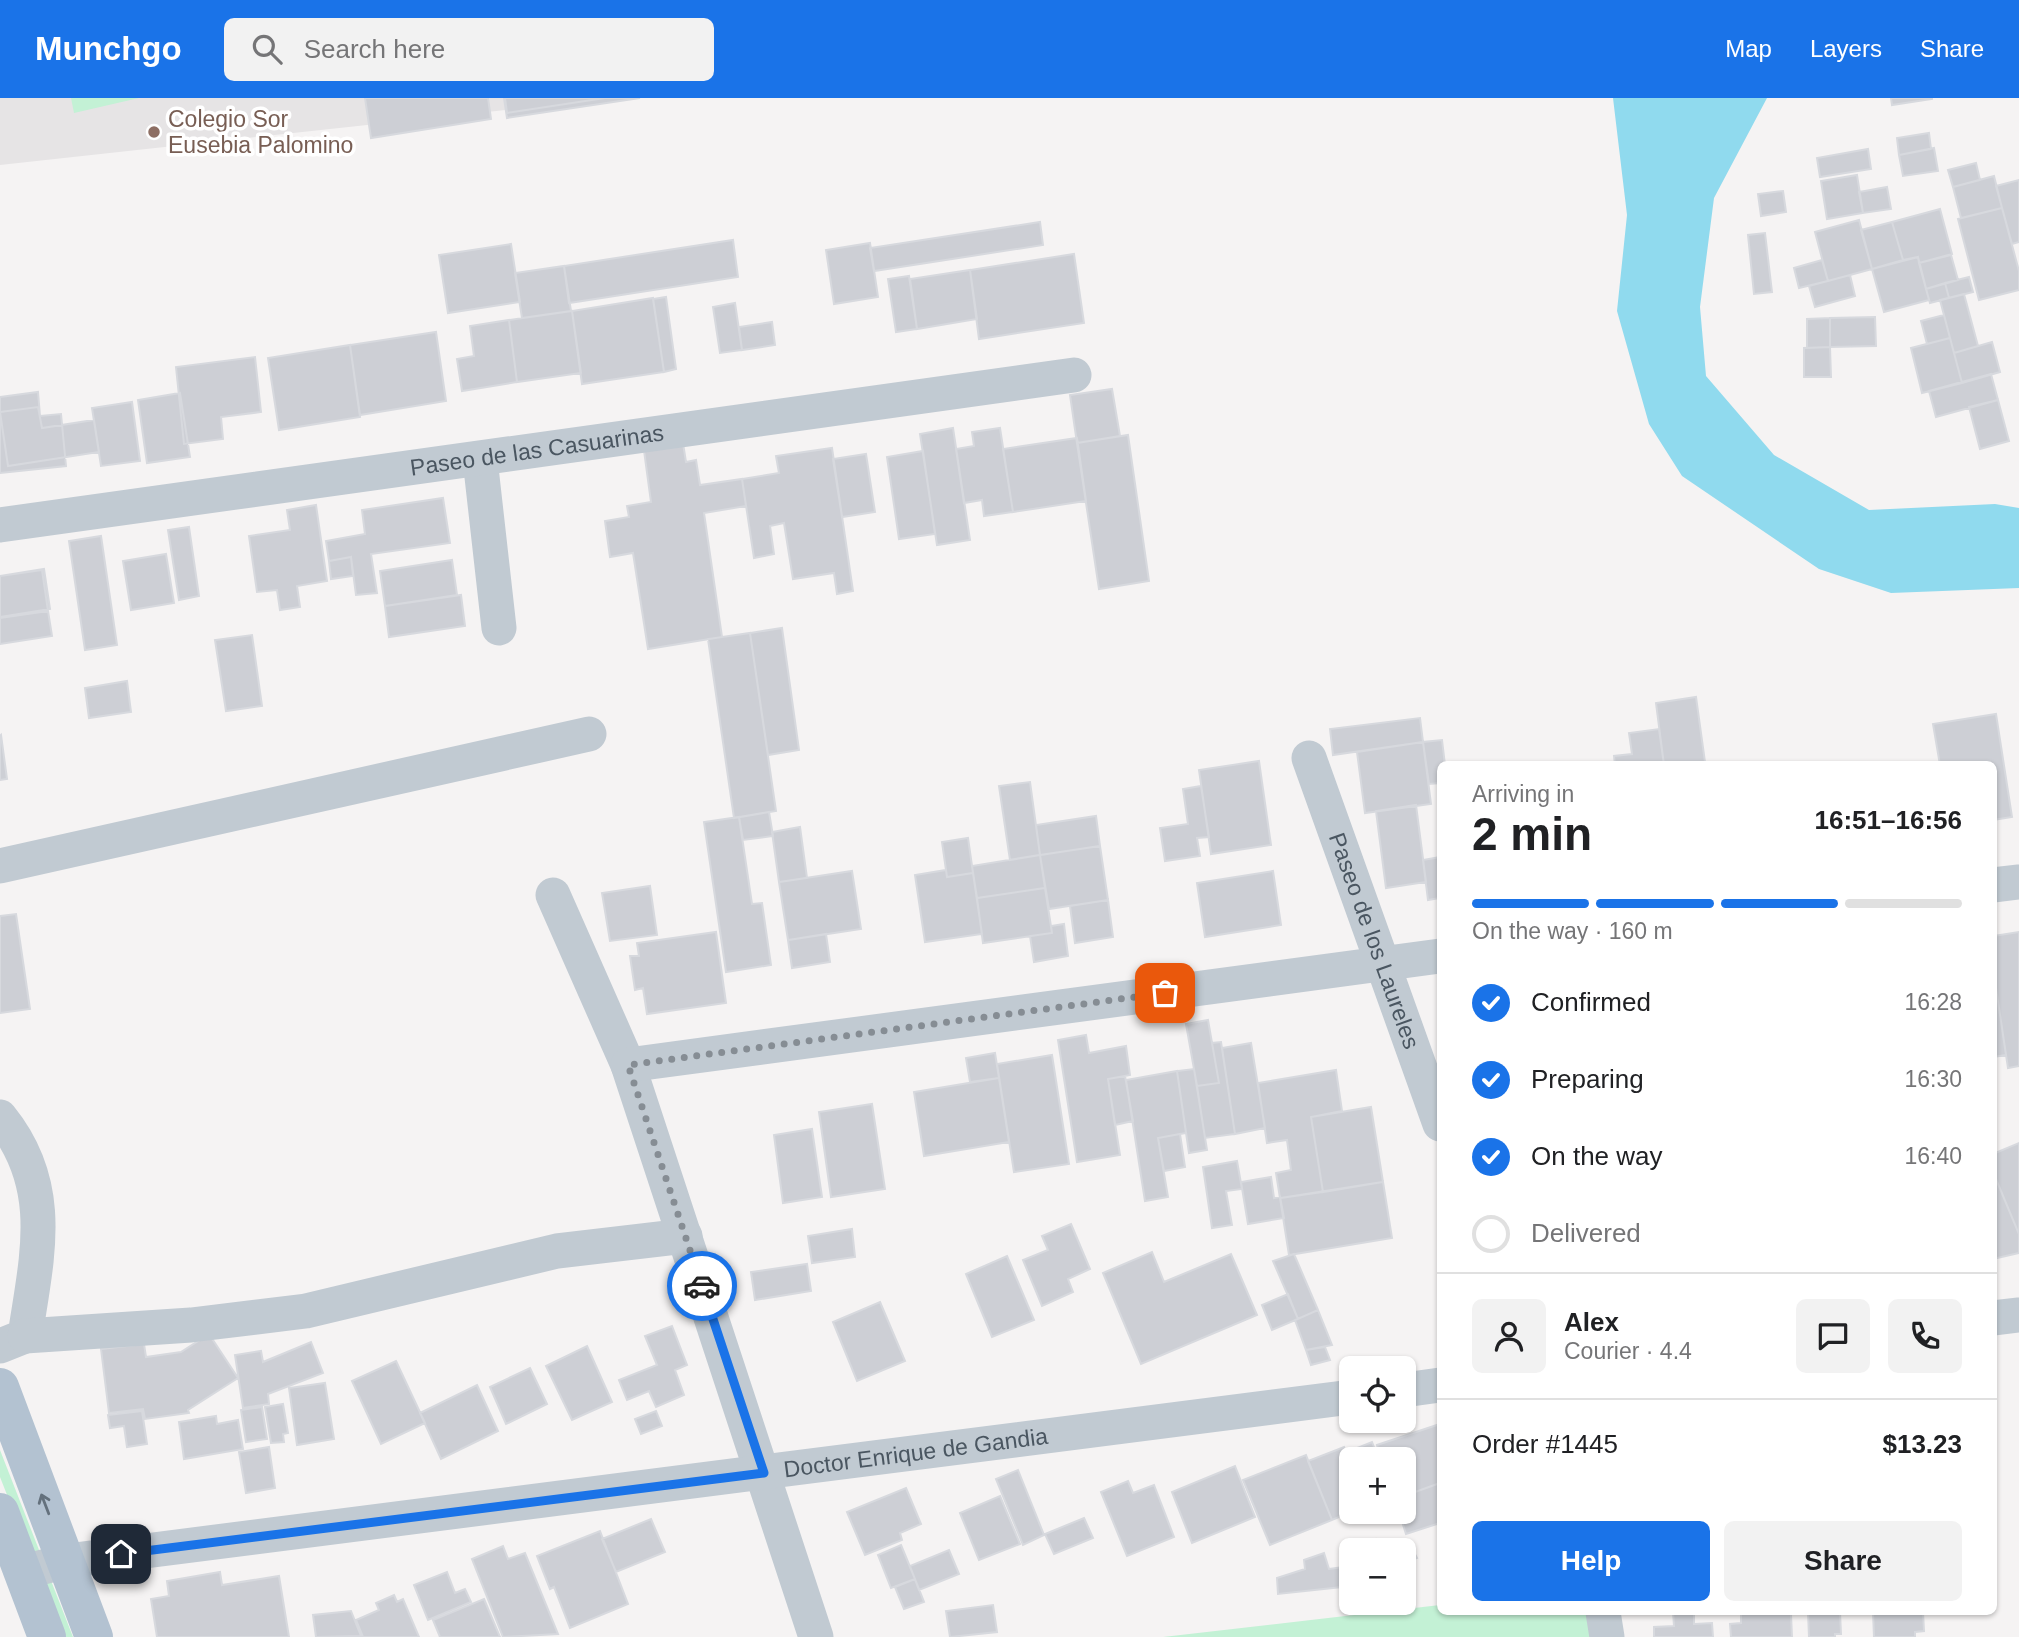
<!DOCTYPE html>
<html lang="en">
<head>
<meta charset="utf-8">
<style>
  body { margin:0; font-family:Arial,sans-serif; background:#f2f2f2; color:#202124; height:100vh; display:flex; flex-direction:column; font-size:26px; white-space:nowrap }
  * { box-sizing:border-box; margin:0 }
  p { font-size:23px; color:#757577 }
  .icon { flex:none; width:38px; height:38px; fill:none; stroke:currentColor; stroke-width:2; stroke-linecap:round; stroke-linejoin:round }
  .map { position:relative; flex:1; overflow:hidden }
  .details { position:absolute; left:1437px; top:663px; width:560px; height:854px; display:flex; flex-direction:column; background:#fff; border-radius:10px; box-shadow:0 2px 5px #0004 }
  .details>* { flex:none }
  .tools { position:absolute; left:1339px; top:1258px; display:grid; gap:14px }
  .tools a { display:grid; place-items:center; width:77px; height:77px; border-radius:10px; background:#fff; box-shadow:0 2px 5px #0004; font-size:35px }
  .pin { position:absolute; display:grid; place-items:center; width:60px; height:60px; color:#fff; margin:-30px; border-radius:14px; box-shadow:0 4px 10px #0006 }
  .courier { position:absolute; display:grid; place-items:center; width:70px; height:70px; margin:-35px; border:5px solid #1a73e8; border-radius:50%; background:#fff; color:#222; box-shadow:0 2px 9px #0007 }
  .overview em { font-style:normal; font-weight:700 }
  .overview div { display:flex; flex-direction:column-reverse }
  .overview { display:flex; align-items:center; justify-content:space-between; height:119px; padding:0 35px }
  h1 { font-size:46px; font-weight:700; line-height:52px }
  .bar { display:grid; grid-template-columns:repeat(4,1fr); gap:10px 7px; align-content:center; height:84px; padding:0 35px }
  .bar i { height:9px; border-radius:5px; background:#e0e0e0 }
  .bar .on { background:#1a73e8 }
  .bar p { grid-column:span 4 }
  .line { display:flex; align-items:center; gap:18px; padding:0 35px; border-top:2px solid #e0e0e0 }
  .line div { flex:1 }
  .round { display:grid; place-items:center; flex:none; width:74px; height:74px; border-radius:10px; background:#f2f2f2 }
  ol { padding:0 35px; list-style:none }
  li { display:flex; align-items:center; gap:21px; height:77px }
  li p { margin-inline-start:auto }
  li .icon { padding:7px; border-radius:50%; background:#1a73e8; color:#fff; stroke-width:4 }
  li:last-child { color:#757577 }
  li i { width:38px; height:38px; border:4px solid #e0e0e0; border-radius:50% }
  .primary-button { display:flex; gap:14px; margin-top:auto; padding:14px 35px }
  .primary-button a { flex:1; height:80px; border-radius:10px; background:#1a73e8; color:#fff; font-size:28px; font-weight:700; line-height:80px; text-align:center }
  .primary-button a+a { background:#f2f2f2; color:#202124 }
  header { display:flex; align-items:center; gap:42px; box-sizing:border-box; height:98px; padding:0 35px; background:#1a73e8; color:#fff }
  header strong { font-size:33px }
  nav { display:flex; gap:38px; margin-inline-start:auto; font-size:24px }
  .search { width:490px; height:63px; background:#f2f2f2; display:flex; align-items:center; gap:18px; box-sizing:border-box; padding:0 24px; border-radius:10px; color:#757577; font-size:26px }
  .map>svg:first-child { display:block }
  .education { fill:#e6e4e5 }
  .green { fill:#c3f1d5 }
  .water { fill:#90daee }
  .building { fill:#cdcfd5; stroke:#d7d9de; stroke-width:2 }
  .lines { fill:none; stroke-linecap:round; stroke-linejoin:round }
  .minor { stroke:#c1cad2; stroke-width:35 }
  .major { stroke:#b3c2d1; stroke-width:38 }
  .oneway { stroke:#64717d }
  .done { stroke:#868d94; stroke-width:7; stroke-dasharray:0 12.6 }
  .route { stroke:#1a73e8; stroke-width:9 }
  .education-dot { fill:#8d6e63; stroke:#fff; stroke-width:2.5 }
  .labels { text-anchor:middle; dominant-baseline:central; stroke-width:7; stroke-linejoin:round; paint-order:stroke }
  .education-label { font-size:23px; fill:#785e54; stroke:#fff; text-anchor:start }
  .street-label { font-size:23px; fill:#4a5661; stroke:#fff }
</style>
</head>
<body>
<header>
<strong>Munchgo</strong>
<div class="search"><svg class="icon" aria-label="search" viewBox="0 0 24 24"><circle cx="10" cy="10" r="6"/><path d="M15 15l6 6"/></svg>Search here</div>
<nav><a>Map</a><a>Layers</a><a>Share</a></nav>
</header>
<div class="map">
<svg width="2019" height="1539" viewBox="0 0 2019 1539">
  <rect width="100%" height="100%" fill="#f5f3f3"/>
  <path class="education" d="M0,0H615L0,67Z"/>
  <path class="green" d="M71,0H139L74,15Z
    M0,1352L73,1539H63L0,1379Z
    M1440,1507V1514H1602L1610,1539H1163Z"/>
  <path class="water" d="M1613,0H1767L1714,100L1700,209L1706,278L1774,357L1869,412L1995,406L2019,410V490L1891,495L1819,471L1682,378L1649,326L1617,213L1627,117Z"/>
  <path class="building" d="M365,0H488L491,21L371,40Z
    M504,0H640L507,20Z
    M505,0H605L507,15Z
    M1891,0H1932V1L1892,7Z
    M1929,35L1931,51L1899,57L1897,40Z
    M1934,50L1938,73L1903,78L1899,57Z
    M1868,51L1871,71L1820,79L1817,60Z
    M1976,65L1980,82L1953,89L1948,72Z
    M1857,77L1863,115L1827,121L1821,83Z
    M1994,78L2002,110L1961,120L1953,89Z
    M2019,82V144L2012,146L1996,88Z
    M1887,89L1891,111L1863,115L1859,94Z
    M1783,93L1786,114L1761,118L1758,96Z
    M2002,110L2019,173V192L1979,202L1958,121Z
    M1940,111L1952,156L1919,165L1918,159L1903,162L1892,124Z
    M1859,122L1872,171L1828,183L1815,134Z
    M1040,124L1043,147L874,173L870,150Z
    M1892,124L1903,162L1872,171L1861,132Z
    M1765,135L1772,194L1754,196L1748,137Z
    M733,142L738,179L569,205L564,168Z
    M870,145L878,199L834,206L826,152Z
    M511,146L520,204L448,215L439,157Z
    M1074,156L1084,225L979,241L970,172Z
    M1951,157L1958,182L1926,191L1919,165Z
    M1918,159L1929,202L1884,214L1872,171Z
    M1822,162L1828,183L1799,190L1794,170Z
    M564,168L571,213L522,220L515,175Z
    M970,172L977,221L917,231L910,181Z
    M1850,177L1855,198L1815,209L1809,188Z
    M909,178L917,231L896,234L888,181Z
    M1969,179L1973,194L1949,200L1945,185Z
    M1945,185L1949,200L1930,205L1926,191Z
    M1964,196L1978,248L1954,255L1940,202Z
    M666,199L676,271L664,274L653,201Z
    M653,200L664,274L582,286L572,213Z
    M735,205L742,252L720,255L713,209Z
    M572,213L581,275L517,284L509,222Z
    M1944,217L1950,240L1927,246L1921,223Z
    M1875,219L1876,248L1830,249V220Z
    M1830,220V249L1807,250V221Z
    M509,222L517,284L462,293L457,261L474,258L470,228Z
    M772,224L775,247L742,252L739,229Z
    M436,234L446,303L360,317L350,247Z
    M1950,240L1962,285L1922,295L1911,250Z
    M1992,244L2000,274L1962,285L1954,255Z
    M350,247L360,319L279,332L268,260Z
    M1830,249L1831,279H1804V250Z
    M255,259L261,314L221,319L223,341L184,346L176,269Z
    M1991,276L1998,302L1936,319L1929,293Z
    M1112,291L1120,338L1077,345L1070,297Z
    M38,294L40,318L61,316L66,368L0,375V299Z
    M180,295L190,359L147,365L138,302Z
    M1998,302L2009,343L1980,351L1969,309Z
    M132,304L140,363L101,368L92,310Z
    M38,309L42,330L94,322L99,354L8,368L0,314Z
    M953,330L970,442L937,447L920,336Z
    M1000,330L1013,414L984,418L982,402L964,405L956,351L974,348L972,334Z
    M1128,337L1149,483L1099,491L1077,345Z
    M682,339L686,364L696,362L700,387L742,381L746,408L704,415L722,539L648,551L633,455L610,459L605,423L629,419L627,408L651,404L643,345Z
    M1077,340L1086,403L1013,414L1003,351Z
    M832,350L853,493L837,496L834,475L793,481L784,425L770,428L774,456L754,460L742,381L779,375L776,358Z
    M923,353L935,436L899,441L887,359Z
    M866,356L875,414L842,419L833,361Z
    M443,400L450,445L371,456L377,495L356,497L351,459L329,463L326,443L365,436L362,412Z
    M316,407L327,483L297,488L300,509L280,512L277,492L257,494L249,438L290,432L287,412Z
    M189,429L199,498L179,502L168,432Z
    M101,438L117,547L85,552L69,443Z
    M166,456L174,505L131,512L123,463Z
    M351,459L353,478L331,481L329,463Z
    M452,462L457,497L385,508L380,473Z
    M44,471L50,511L0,519V478Z
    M42,472L48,513L0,520V478Z
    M461,497L465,528L389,539L385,508Z
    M48,513L52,538L0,546V520Z
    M782,530L799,652L768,657L750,535Z
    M750,535L776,713L734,720L708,541Z
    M252,537L262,608L226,613L215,542Z
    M127,583L131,614L89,620L85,590Z
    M1696,599L1705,664L1664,667L1656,605Z
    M1996,616L2012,719L1993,722V667H1940L1933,626Z
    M1420,620L1423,644L1333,657L1330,631Z
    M1659,631L1664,667H1615L1614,658L1632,656L1629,635Z
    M1,637L7,681L0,682V638Z
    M1442,642L1445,667H1440V685L1429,686L1423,644Z
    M1423,644L1431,706L1365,715L1357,654Z
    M1259,663L1271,747L1211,756L1199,672Z
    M1030,684L1040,757L1010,762L999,688Z
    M1201,688L1209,739L1197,740L1200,758L1165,763L1160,730L1188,726L1183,691Z
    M1416,707L1426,784L1386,790L1376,713Z
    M769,714L773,738L743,742L739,719Z
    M1096,718L1100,748L1040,757L1036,727Z
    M739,719L752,806L762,805L771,867L726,874L704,724Z
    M800,729L807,780L779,784L772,734Z
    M968,740L973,775L947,779L942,744Z
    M1100,748L1108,802L1049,811L1040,757Z
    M1040,757L1045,790L977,800L972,768Z
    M1440,759V800L1428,802L1423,762Z
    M946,772L947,779L973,775L982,836L925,844L915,777Z
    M852,773L861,831L788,842L779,784Z
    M1273,773L1281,827L1205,839L1197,785Z
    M650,788L657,837L610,843L602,795Z
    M1045,790L1052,835L983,845L977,800Z
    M1108,802L1113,839L1075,845L1070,808Z
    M16,816L30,911L0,915V818Z
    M1064,826L1068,858L1034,864L1030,838L1052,835L1051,828Z
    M716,834L726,905L647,916L643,890L635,892L630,858H639L637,845Z
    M2019,834V968L2008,970L1993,870V838Z
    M826,836L830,864L792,870L788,842Z
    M1993,870L2006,957L1993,959Z
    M1208,922L1219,985L1197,988L1186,926Z
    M1086,937L1089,955L1126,948L1130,977L1108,981L1120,1057L1077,1064L1058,942Z
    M1221,944L1235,1036L1205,1040L1197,988L1219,985L1212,945Z
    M1251,945L1265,1030L1235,1036L1222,950Z
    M995,955L999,980L970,984L966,960Z
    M1052,957L1069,1066L1014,1074L997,966Z
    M1194,971L1207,1052L1189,1055L1177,973Z
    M1336,972L1342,1013L1311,1019L1323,1094L1280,1100L1276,1075L1291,1072L1287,1042L1267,1045L1258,985Z
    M1177,973L1186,1035L1158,1040L1168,1099L1145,1103L1126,982Z
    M1125,978L1133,1023L1115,1027L1108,981Z
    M999,980L1009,1044L924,1058L914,994Z
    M872,1006L885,1091L831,1099L819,1014Z
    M1371,1009L1383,1084L1323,1094L1311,1019Z
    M812,1031L822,1099L783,1105L774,1037Z
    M1180,1036L1185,1069L1164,1073L1158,1040Z
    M2019,1045V1136L1993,1074V1056Z
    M1237,1063L1242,1091L1226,1093L1232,1127L1212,1130L1203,1069Z
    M1993,1074L2019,1136V1155L1993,1161Z
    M1271,1079L1274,1100L1280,1099L1284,1120L1248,1126L1241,1084Z
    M1383,1084L1392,1140L1289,1157L1280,1100Z
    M1071,1126L1090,1171L1068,1181L1073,1194L1042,1208L1023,1162L1048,1152L1042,1138Z
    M852,1131L855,1159L812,1165L808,1138Z
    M1152,1154L1164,1184L1231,1156L1257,1217L1141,1266L1103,1175Z
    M1294,1156L1318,1212L1298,1221L1273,1163Z
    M1007,1158L1034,1222L992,1239L966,1176Z
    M807,1166L811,1193L755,1202L751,1174Z
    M1288,1196L1298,1221L1272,1232L1262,1207Z
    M880,1204L905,1263L857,1283L833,1224Z
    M1318,1212L1332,1247L1306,1252L1295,1222Z
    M672,1228L687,1267L675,1272L684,1297L656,1309L649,1293L627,1302L619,1282L657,1267L645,1238Z
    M209,1236L238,1280L188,1312L189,1315L145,1321L143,1311L109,1315L101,1251L144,1246L146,1259L181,1254Z
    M311,1244L323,1275L268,1296L269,1306L243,1310L235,1257L261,1253L263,1264Z
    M587,1248L612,1304L572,1322L546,1268Z
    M1325,1249L1330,1262L1311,1267L1306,1252Z
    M396,1263L425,1325L381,1346L352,1283Z
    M530,1270L547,1306L506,1326L490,1289Z
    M325,1285L334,1341L297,1347L289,1290Z
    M477,1287L498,1333L441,1361L420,1315Z
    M283,1306L288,1335L283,1336L284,1344L271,1345L265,1309Z
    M262,1309L267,1341L246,1344L241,1312Z
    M142,1313L147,1346L127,1349L124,1328L110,1330L108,1317Z
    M656,1313L662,1328L641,1336L635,1321Z
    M216,1318L217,1326L238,1322L243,1351L184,1361L179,1324Z
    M1440,1326V1385L1404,1398V1362H1381L1377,1347Z
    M1372,1344L1379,1362H1351V1365L1347,1354Z
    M269,1349L275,1390L246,1395L239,1354Z
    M1344,1349L1351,1365V1414L1332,1422L1308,1363Z
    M1306,1357L1332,1422L1270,1447L1243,1382Z
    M1235,1368L1255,1419L1192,1445L1172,1394Z
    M1018,1372L1044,1437L1023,1447L996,1381Z
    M1128,1383L1133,1395L1154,1387L1174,1439L1127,1458L1101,1394Z
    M1440,1385V1425L1406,1436L1399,1414H1404V1398Z
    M906,1390L921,1426L900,1435L902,1442L865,1457L847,1414Z
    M1000,1398L1020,1446L979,1462L960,1415Z
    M1371,1414H1391L1373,1421Z
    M1084,1420L1093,1440L1054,1456L1045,1436Z
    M651,1421L665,1454L616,1474L602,1441Z
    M600,1433L628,1506L570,1530L554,1489L550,1491L537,1458Z
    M1376,1441L1390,1451L1409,1445L1417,1460L1404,1465V1452H1354L1353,1450Z
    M901,1447L915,1481L891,1490L878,1457Z
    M503,1448L508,1461L525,1455L558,1536L503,1539L472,1461Z
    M949,1452L959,1476L919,1492L910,1468Z
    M1324,1455L1329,1471L1351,1468V1488L1278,1496L1277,1480L1305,1471L1304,1462Z
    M220,1474L222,1487L279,1478L289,1539H157L151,1501L169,1498L167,1483Z
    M447,1474L455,1495L465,1491L471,1504L428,1522L414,1487Z
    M915,1481L924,1504L904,1511L895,1489Z
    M394,1497L397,1504L403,1501L419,1539H363L356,1522L379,1512L376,1505Z
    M484,1501L500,1539H440L433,1522Z
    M993,1507L997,1534L950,1539L946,1513Z
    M351,1513L361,1538L316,1539L313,1517Z
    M1673,1514H1694V1526L1712,1525L1713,1539H1654V1529L1674,1528Z
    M1741,1514L1791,1516L1792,1539H1731L1730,1526L1741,1525Z
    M1808,1514H1840L1841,1536H1835V1539H1809Z
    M1873,1514H1923L1924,1533L1915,1534V1539H1874Z"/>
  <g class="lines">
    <g class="minor">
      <path d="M480,361L499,530"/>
      <path id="s1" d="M0,427L1074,277"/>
      <path id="s2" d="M1309,660L1440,1026"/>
      <path d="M0,768L589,636"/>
      <path d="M1993,787L2019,784"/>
      <path d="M553,797L628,967L816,1539"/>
      <path d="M628,967L1440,858"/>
      <path d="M0,1019C56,1088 37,1158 25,1238L0,1248"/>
      <path d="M1993,1220L2019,1217"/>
      <path d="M25,1238L191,1227L306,1213L557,1153L685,1138"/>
      <path d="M1404,1292L1440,1287"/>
      <path id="s3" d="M23,1474L67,1463L1351,1299"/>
      <path d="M1603,1514L1607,1539"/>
    </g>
    <path class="major" d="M0,1289L94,1539
      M0,1414L47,1539"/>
  </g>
  <defs><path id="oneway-shaft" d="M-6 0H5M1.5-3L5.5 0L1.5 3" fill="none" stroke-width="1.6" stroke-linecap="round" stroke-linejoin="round" transform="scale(1.75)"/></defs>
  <use class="oneway" href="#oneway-shaft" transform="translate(45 1406) rotate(-111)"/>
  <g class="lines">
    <path class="done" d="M702,1188L628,967L1165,895"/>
    <path class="route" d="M121,1456L764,1375L702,1188"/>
  </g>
  <circle class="education-dot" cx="154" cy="34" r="7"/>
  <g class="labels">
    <g class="education-label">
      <text x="168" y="21">Colegio Sor<tspan x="168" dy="26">Eusebia Palomino</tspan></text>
    </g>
    <g class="street-label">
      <text stroke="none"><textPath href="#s1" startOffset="542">Paseo de las Casuarinas</textPath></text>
      <text stroke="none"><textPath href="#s2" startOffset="194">Paseo de los Laureles</textPath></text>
      <text stroke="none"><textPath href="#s3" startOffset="901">Doctor Enrique de Gandia</textPath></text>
    </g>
  </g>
</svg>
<div class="tools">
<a><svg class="icon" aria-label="locate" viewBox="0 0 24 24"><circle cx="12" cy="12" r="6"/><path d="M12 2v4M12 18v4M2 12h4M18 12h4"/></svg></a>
<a>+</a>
<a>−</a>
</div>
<div class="pin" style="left:1165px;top:895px;background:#ea580c"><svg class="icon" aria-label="bag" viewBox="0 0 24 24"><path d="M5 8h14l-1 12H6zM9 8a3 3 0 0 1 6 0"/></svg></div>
<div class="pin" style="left:121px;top:1456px;background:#1f2937"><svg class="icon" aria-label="home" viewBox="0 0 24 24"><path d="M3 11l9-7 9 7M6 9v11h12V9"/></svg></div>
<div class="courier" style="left:702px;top:1188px"><svg class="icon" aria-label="car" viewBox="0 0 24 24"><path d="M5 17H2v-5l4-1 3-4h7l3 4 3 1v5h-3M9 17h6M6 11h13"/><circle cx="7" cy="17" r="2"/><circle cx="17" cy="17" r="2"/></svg></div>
<section class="details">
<div class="overview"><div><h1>2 min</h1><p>Arriving in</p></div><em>16:51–16:56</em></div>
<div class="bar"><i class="on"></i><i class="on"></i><i class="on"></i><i></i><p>On the way · 160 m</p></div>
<ol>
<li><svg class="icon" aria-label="check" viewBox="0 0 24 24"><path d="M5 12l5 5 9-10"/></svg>Confirmed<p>16:28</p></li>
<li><svg class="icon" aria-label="check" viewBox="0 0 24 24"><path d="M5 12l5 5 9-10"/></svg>Preparing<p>16:30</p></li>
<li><svg class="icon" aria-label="check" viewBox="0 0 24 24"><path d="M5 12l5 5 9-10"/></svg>On the way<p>16:40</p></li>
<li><i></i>Delivered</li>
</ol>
<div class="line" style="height:126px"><a class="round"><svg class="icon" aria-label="person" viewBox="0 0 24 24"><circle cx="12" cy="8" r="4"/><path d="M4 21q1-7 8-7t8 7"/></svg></a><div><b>Alex</b><p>Courier · 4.4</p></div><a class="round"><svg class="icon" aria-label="chat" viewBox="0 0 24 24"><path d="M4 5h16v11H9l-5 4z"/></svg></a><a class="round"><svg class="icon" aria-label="phone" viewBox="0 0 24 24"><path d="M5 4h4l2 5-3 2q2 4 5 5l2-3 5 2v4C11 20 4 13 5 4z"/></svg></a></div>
<div class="line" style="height:91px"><div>Order #1445</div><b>$13.23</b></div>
<div class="primary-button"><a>Help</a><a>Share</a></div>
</section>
</div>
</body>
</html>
